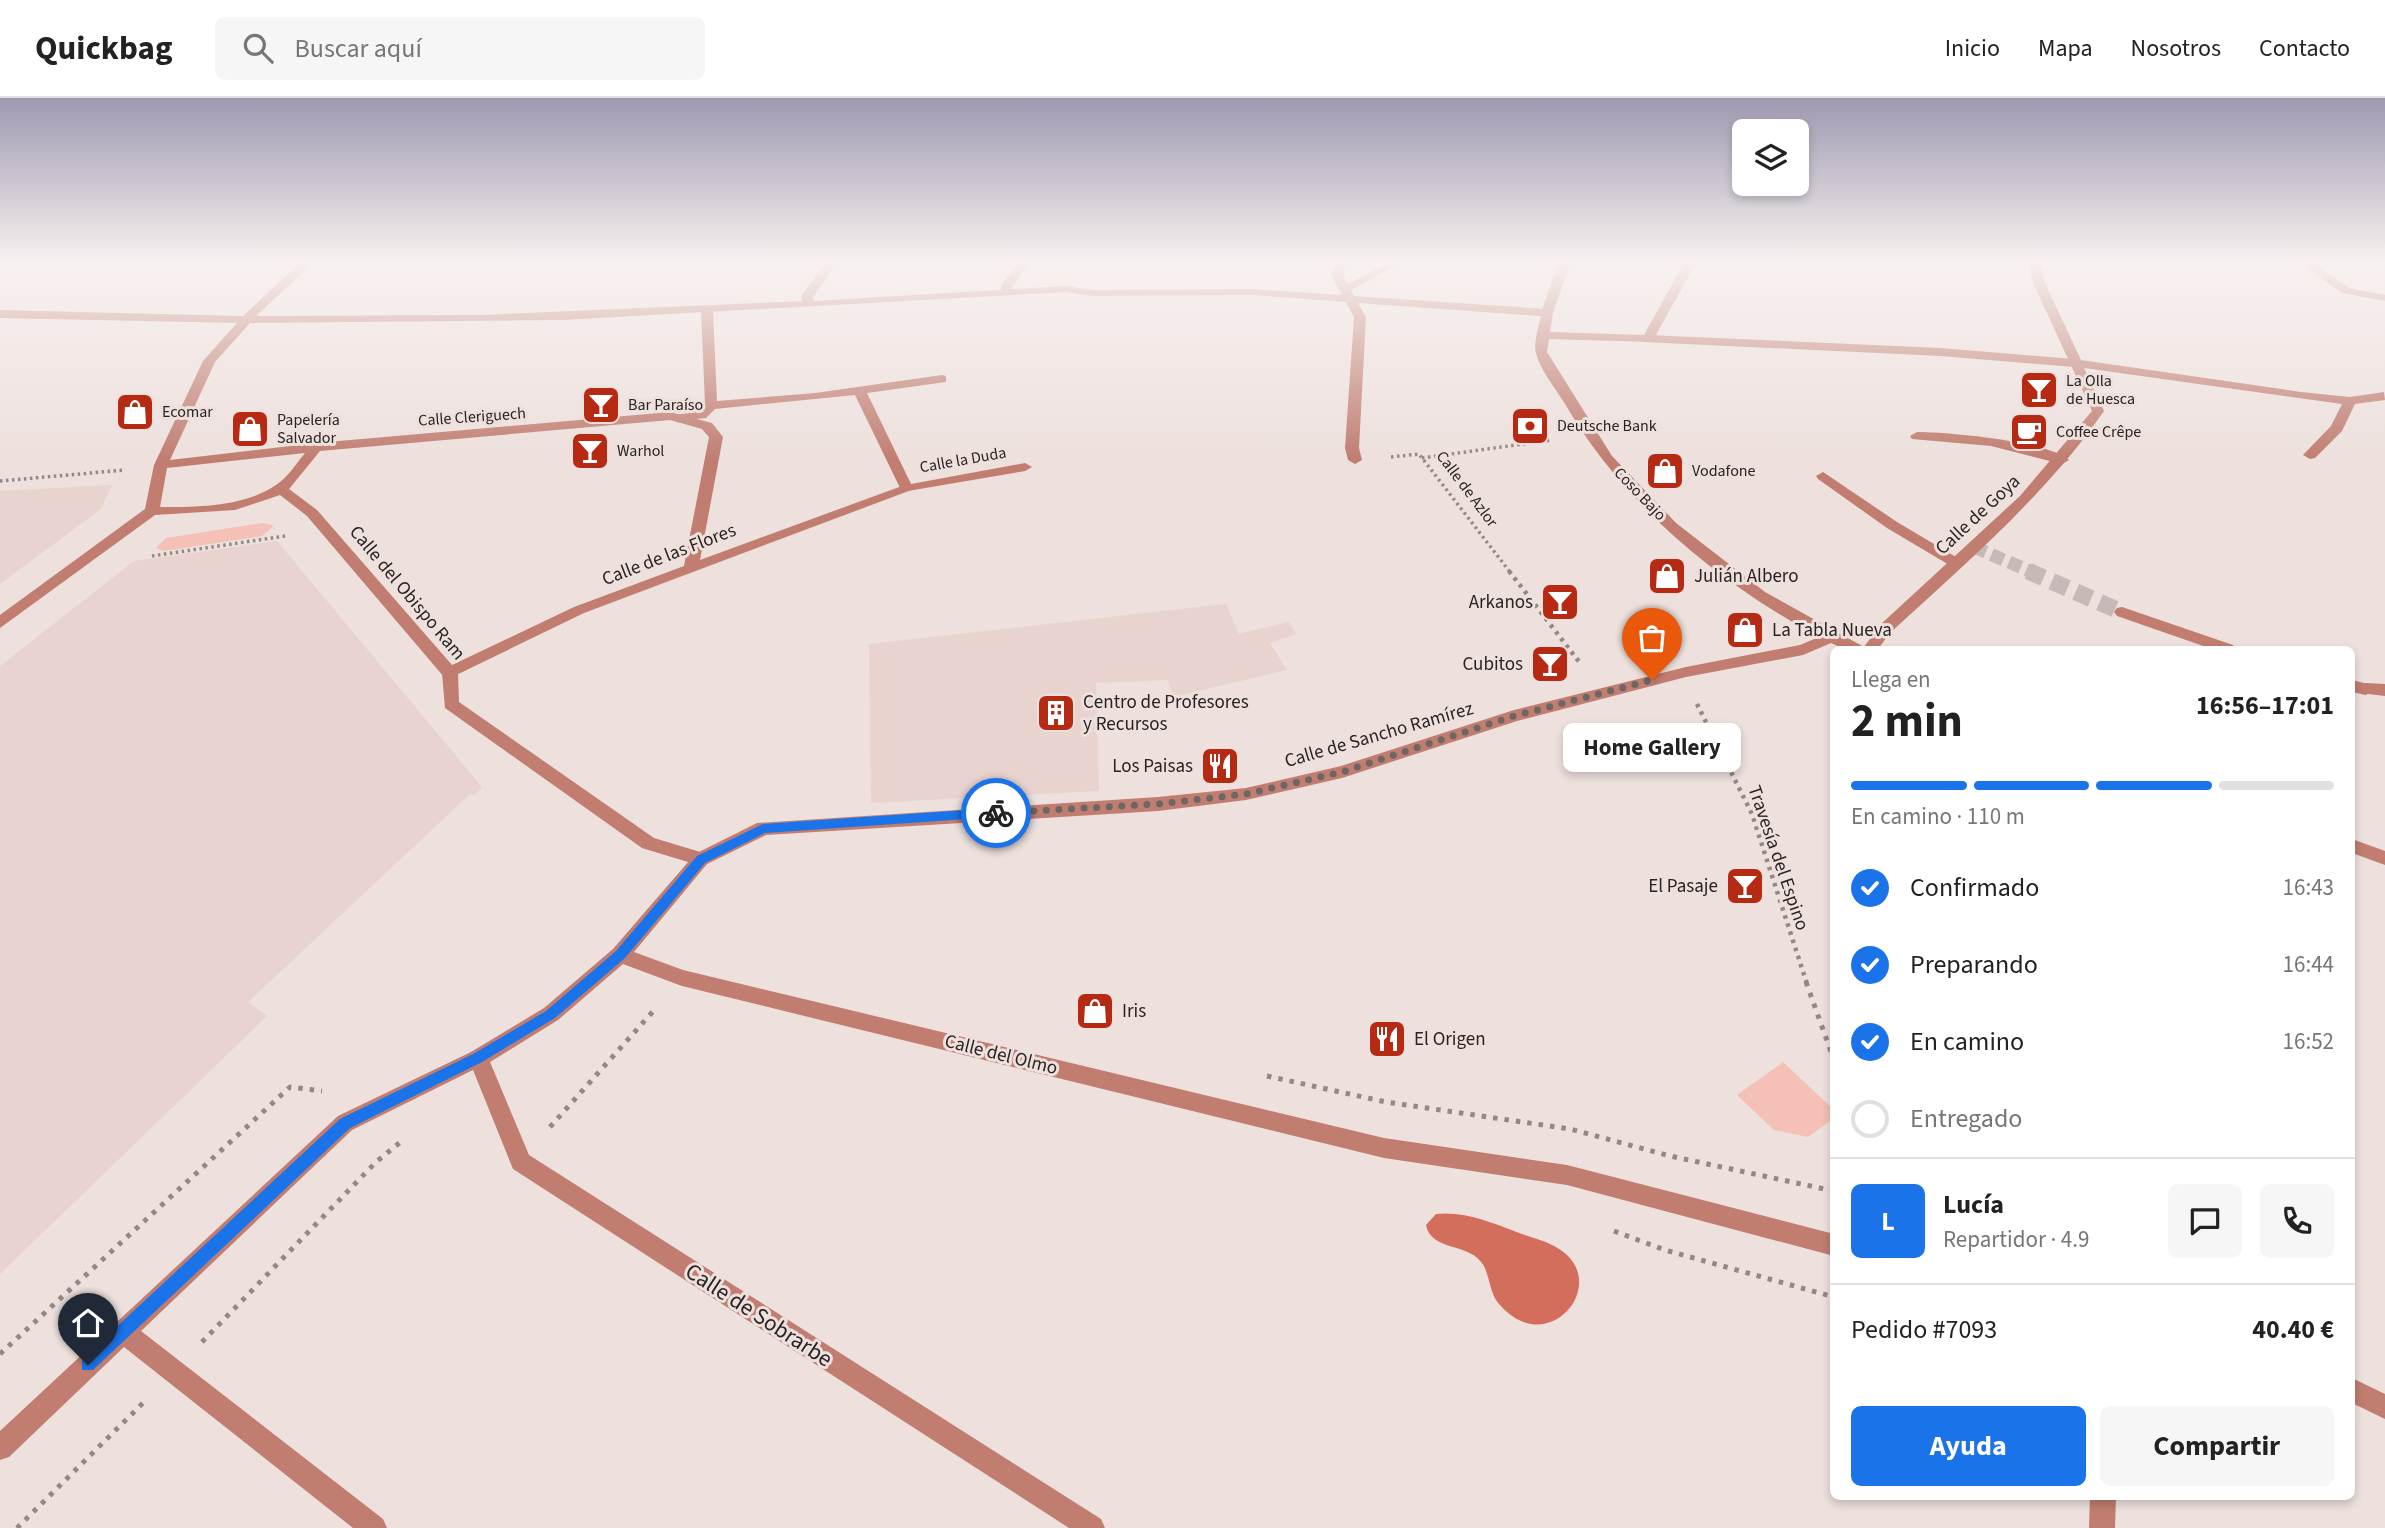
<!DOCTYPE html>
<html lang="es">
<head>
<meta charset="utf-8">
<style>
  body { margin:0; font-family:"Source Sans 3",sans-serif; background:#f6f6f6; color:#222; height:100vh; display:flex; flex-direction:column; font-size:26px; white-space:nowrap }
  * { box-sizing:border-box; margin:0 }
  p { font-size:23px; color:#767676 }
  .icon { flex:none; width:38px; height:38px; fill:none; stroke:currentColor; stroke-width:2; stroke-linecap:round; stroke-linejoin:round }
  .map { position:relative; flex:1; overflow:hidden }
  .sheet { position:absolute; left:1830px; top:548px; width:525px; height:854px; display:flex; flex-direction:column; background:#fff; border-radius:10px; box-shadow:0 4px 10px #0003 }
  .sheet>* { flex:none }
  .controls { position:absolute; left:1732px; top:21px; display:grid; gap:14px }
  .controls a { display:grid; place-items:center; width:77px; height:77px; border-radius:10px; background:#fff; box-shadow:0 4px 10px #0003; font-size:35px }
  .pin { position:absolute; display:grid; place-items:center; width:60px; height:60px; color:#fff; margin:-72px -30px; border-radius:50% 50% 50% 0; rotate:-45deg; box-shadow:0 0 7px #0007 }
  .pin .icon { rotate:45deg }
  .courier { position:absolute; display:grid; place-items:center; width:70px; height:70px; margin:-35px; border:5px solid #1a73e8; border-radius:50%; background:#fff; color:#222; box-shadow:0 2px 9px #0007 }
  .bubble { position:absolute; height:49px; border-radius:10px; background:#fff; box-shadow:0 4px 10px #0003; font-size:23px; font-weight:700; line-height:49px; text-align:center }
  .head em { font-style:normal; font-weight:700 }
  .head div { display:flex; flex-direction:column-reverse }
  .head { display:flex; align-items:center; justify-content:space-between; height:119px; padding:0 21px }
  h1 { font-size:46px; font-weight:700; line-height:52px }
  .bar { display:grid; grid-template-columns:repeat(4,1fr); gap:10px 7px; align-content:center; height:84px; padding:0 21px }
  .bar i { height:9px; border-radius:5px; background:#e0e0e0 }
  .bar .selected { background:#1a73e8 }
  .bar p { grid-column:span 4 }
  .line { display:flex; align-items:center; gap:18px; padding:0 21px; border-top:2px solid #e0e0e0 }
  .line div { flex:1 }
  .round { display:grid; place-items:center; flex:none; width:74px; height:74px; border-radius:10px; background:#f6f6f6 }
  ol { padding:0 21px; list-style:none }
  li { display:flex; align-items:center; gap:21px; height:77px }
  li p { margin-inline-start:auto }
  li .icon { padding:7px; border-radius:50%; background:#1a73e8; color:#fff; stroke-width:4 }
  li:last-child { color:#767676 }
  li i { width:38px; height:38px; border:4px solid #e0e0e0; border-radius:50% }
  .primary-button { display:flex; gap:14px; margin-top:auto; padding:14px 21px }
  .primary-button a { flex:1; height:80px; border-radius:10px; background:#1a73e8; color:#fff; font-size:28px; font-weight:700; line-height:80px; text-align:center }
  .primary-button a+a { background:#f6f6f6; color:#222 }
  header { display:flex; align-items:center; gap:42px; box-sizing:border-box; height:98px; padding:0 35px; background:#fff; border-bottom:2px solid #e0e0e0 }
  header strong { font-size:33px }
  nav { display:flex; gap:38px; margin-inline-start:auto; font-size:24px }
  .search { width:490px; height:63px; background:#f6f6f6; display:flex; align-items:center; gap:18px; box-sizing:border-box; padding:0 24px; border-radius:10px; color:#767676; font-size:26px }
  .map>svg:first-child { display:block }
  .built { fill:#e8d3cf }
  .green { fill:#f5c0b5 }
  .water { fill:#d26e5b }
  .lines { fill:none; stroke-linecap:round; stroke-linejoin:round }
  .pedestrian-tunnel-far1 { stroke:#c6bab8; stroke-width:13; stroke-dasharray:13 6; stroke-linecap:butt }
  .pedestrian-tunnel { stroke:#c6bab8; stroke-width:17; stroke-dasharray:17 9; stroke-linecap:butt }
  .path-far2 { stroke:#928987; stroke-width:3.5; stroke-dasharray:2.5 3.5; stroke-linecap:butt }
  .path-far1 { stroke:#928987; stroke-width:4.5; stroke-dasharray:3.5 5; stroke-linecap:butt }
  .path { stroke:#928987; stroke-width:5; stroke-dasharray:4.5 7; stroke-linecap:butt }
  .pedestrian { fill:#c07d70; fill-rule:evenodd }
  .minor { fill:#c07d70; fill-rule:evenodd }
  .route { fill:#1a73e8 }
  .done { stroke:#6e6664; stroke-width:7; stroke-dasharray:0 12.6 }
  .labels { text-anchor:middle; dominant-baseline:central; stroke-width:6; stroke-linejoin:round; paint-order:stroke }
  .far-poi-label { font-size:16px; fill:#292423; stroke:#ede0dd; text-anchor:start }
  .far-street-label { font-size:16px; fill:#292423; stroke:#ede0dd }
  .street-label { font-size:19px; fill:#292423; stroke:#ede0dd }
  .poi-label { font-size:19px; fill:#292423; stroke:#ede0dd; text-anchor:start }
  .near-street-label { font-size:23px; fill:#292423; stroke:#ede0dd }
</style>
</head>
<body>
<header>
<strong>Quickbag</strong>
<div class="search"><svg class="icon" aria-label="search" viewBox="0 0 24 24"><circle cx="10" cy="10" r="6"/><path d="M15 15l6 6"/></svg>Buscar aquí</div>
<nav><a>Inicio</a><a>Mapa</a><a>Nosotros</a><a>Contacto</a></nav>
</header>
<div class="map">
<svg width="2385" height="1430" viewBox="0 0 2385 1430">
  <rect width="100%" height="100%" fill="#ede0dd"/>
  <path class="built" d="M112,387L101,411L0,486V393Z
    M277,443L482,689L475,697L470,696L248,904L267,918L0,1176V568L134,463Z
    M1226,506L1239,536L1289,524L1296,536L1270,545L1287,572L1173,599L1168,582L1096,585L1099,693L871,705L869,546Z"/>
  <path class="green" d="M263,425L274,428L262,438L164,453L156,450L166,440Z
    M1783,964L1834,1012V1020L1808,1039L1774,1032L1737,997Z"/>
  <path class="water" d="M1436,1116C1463,1113 1488,1123 1514,1133C1528,1139 1546,1142 1559,1151C1612,1184 1549,1263 1500,1207C1490,1197 1490,1180 1484,1168C1471,1144 1431,1154 1426,1127Z"/>
  <g class="lines">
    <path class="pedestrian-tunnel-far1" d="M1974,449L2032,474"/>
    <path class="pedestrian-tunnel" d="M2028,473L2122,514"/>
    <path class="path-far2" d="M1391,359L1419,356L1510,474
      M1422,360L1552,342
      M0,383L125,372
      M152,458L285,438"/>
    <path class="path-far1" d="M1509,473L1580,565
      M1697,606L1752,716L1807,886"/>
    <path class="path" d="M1806,884L1834,962
      M1267,978L1386,1004L1570,1031L1670,1058L1834,1093
      M550,1029L656,910
      M1614,1133L1665,1152L1834,1199
      M202,1244L376,1064L403,1042
      M0,1256L290,989L322,993
      M17,1430L145,1303"/>
    <path class="pedestrian" d="M1018,163H1030L1013,188L1010,197H1002L1001,188Z
      M1390,163H1405L1349,193L1339,191Z
      M1559,163H1571L1553,215L1543,217L1541,215Z
      M2297,163H2310L2349,190L2385,197V203L2342,195Z
      M707,209L713,212L717,303L815,295L942,277L946,278V284L867,295L911,386L1025,365L1032,369L1025,373L902,394L855,297L715,311L706,320L674,323V317L697,314L705,306L701,212Z
      M1648,237L1941,250L2074,261L2080,265L2074,269L1941,258L1644,244L1642,241Z
      M1917,334C1948,334 2047,343 2069,362L2062,366L1991,348L1912,341L1910,338Z
      M1823,374L1897,424L1961,462V468H1951L1887,430L1818,381L1816,378Z
      M2122,509L2233,547L2235,551H2212L2117,518L2114,514L2117,510Z
      M450,570L458,575L459,604L654,740L707,756L710,761L707,766L701,768L642,750L445,610L442,575Z
      M2352,582L2372,587L2374,591L2366,597L2352,594Z"/>
    <path class="minor" d="M302,163H315L256,218L482,217L802,203L801,199L826,163H838L813,199L814,203L1066,188L1092,192L1252,191L1342,197L1331,177L1335,163H1347L1343,177L1354,198L1547,211L1553,215L1550,234L1644,237L1685,163H1697L1652,244L1549,241L1547,254L1612,358L1676,425L1765,494L1864,549L1880,527L2020,398L2092,313L2034,187L2027,163H2039L2046,187L2081,262L2301,294L2350,299L2384,294L2385,302L2355,306L2342,333L2315,360L2310,361L2303,357L2331,328L2342,306L2084,270L2104,313C2045,398 1966,465 1890,535L1878,551H1844L1831,545L1803,557L1686,579L1517,623L1342,680L1246,702L1158,713L766,737L707,766L634,854L683,872L1384,1040L1567,1067L1834,1136V1158L1567,1087L1384,1060L682,888L623,866L558,922L490,964L529,1057L1101,1421L1105,1430H1069L513,1071L473,972L352,1032L141,1233L383,1421L387,1430H353L124,1249L9,1359L0,1362V1333L338,1018L471,954L544,910L613,851L695,756L757,725L1158,699L1246,690L1341,668L1514,612L1686,569L1800,547L1819,539C1716,483 1625,408 1565,306C1556,291 1540,272 1536,255C1533,245 1539,228 1541,218L1358,205L1366,219L1359,350L1362,362L1355,366L1348,362L1345,350L1354,219L1346,204L1252,197L1092,198L1066,194L563,222L250,225L215,264L170,362L316,345L670,314L712,325L723,339L700,462L902,388H912L914,391L584,515L450,580L444,579L307,418L280,397L235,412L155,417L0,530V517L145,411L154,367L203,263L237,225L0,220V212L243,218ZM670,322L702,331L709,339L684,468L574,509L452,567L317,412L289,391L320,353ZM305,355C296,366 288,379 276,387C244,409 197,409 160,409L167,370Z
      M2366,585L2385,586V598L2360,595L2358,591Z
      M2352,741L2385,753V767L2352,755Z
      M2352,1280L2385,1296V1321L2352,1305Z
      M2090,1398H2116L2115,1430H2089Z"/>
  </g>
  <linearGradient id="sky" x2="0" y2="1"><stop stop-color="#9f98b0"/><stop offset="0.45" stop-color="#f7f1f0"/><stop offset="1" stop-color="#f7f1f0" stop-opacity="0"/></linearGradient>
  <rect width="2385" height="363" fill="url(#sky)"/>
  <path class="route" d="M996,710L1002,715L996,719L765,735L705,765L625,860L555,920L482,964L350,1030L93,1272H82V1261L340,1021L473,956L546,913L616,853L697,758L763,726Z"/>
  <g class="lines">
    <path class="done" d="M996,715L1158,706L1246,696L1342,674L1514,618L1652,582"/>
  </g>
  <defs>
    <symbol id="bar-square" viewBox="-11 -11 22 22"><rect x="-9" y="-9" width="18" height="18" rx="4" fill="#b62a14" stroke="#ede0dd"/><path d="M-6-5H6L.8 .8V4.5H3.5V6h-7V4.5H-.8V.8Z" fill="#fff"/></symbol>
    <symbol id="shop-square" viewBox="-11 -11 22 22"><rect x="-9" y="-9" width="18" height="18" rx="4" fill="#b62a14" stroke="#ede0dd"/><path d="M-5-2.5h2.3a2.7 3.5 0 0 1 5.4 0H5L5.5 6h-11ZM-1.5-2.5h3a1.5 2.3 0 0 0-3 0Z" fill="#fff"/></symbol>
    <symbol id="bank-square" viewBox="-11 -11 22 22"><rect x="-9" y="-9" width="18" height="18" rx="4" fill="#b62a14" stroke="#ede0dd"/><path d="M-6-4H6V4H-6ZM0-2.3a2.3 2.3 0 1 0 0 4.6a2.3 2.3 0 1 0 0-4.6Z" fill="#fff"/></symbol>
    <symbol id="cafe-square" viewBox="-11 -11 22 22"><rect x="-9" y="-9" width="18" height="18" rx="4" fill="#b62a14" stroke="#ede0dd"/><path d="M-5.5-4.5H6V0H3Q3 3.5 0 3.5H-2.5Q-5.5 3.5-5.5 0ZM3-3.2v2h1.7v-2ZM-6 4.5H4V6H-6Z" fill="#fff"/></symbol>
    <symbol id="building-square" viewBox="-11 -11 22 22"><rect x="-9" y="-9" width="18" height="18" rx="4" fill="#b62a14" stroke="#ede0dd"/><path d="M-4-6H4V6H1V3H-1V6H-4ZM-2.5-4.3h1.7v1.8h-1.7ZM.8-4.3h1.7v1.8H.8ZM-2.5-1h1.7V.8h-1.7ZM.8-1h1.7V.8H.8Z" fill="#fff"/></symbol>
    <symbol id="restaurant-square" viewBox="-11 -11 22 22"><rect x="-9" y="-9" width="18" height="18" rx="4" fill="#b62a14" stroke="#ede0dd"/><path d="M-5-6h1v4h1v-4h1v4h1v-4h1v5L-1.5 .5V6h-2V.5L-5-1ZM5-6V6H3V1.5H1.5Q1.5-4 5-6Z" fill="#fff"/></symbol>
  </defs>
  <g fill-rule="evenodd">
    <use href="#bar-square" x="2017" y="270" width="44" height="44"/>
    <use href="#bar-square" x="579" y="285" width="44" height="44"/>
    <use href="#shop-square" x="113" y="292" width="44" height="44"/>
    <use href="#bank-square" x="1508" y="306" width="44" height="44"/>
    <use href="#shop-square" x="228" y="309" width="44" height="44"/>
    <use href="#cafe-square" x="2007" y="312" width="44" height="44"/>
    <use href="#bar-square" x="568" y="331" width="44" height="44"/>
    <use href="#shop-square" x="1643" y="351" width="44" height="44"/>
    <use href="#shop-square" x="1645" y="456" width="44" height="44"/>
    <use href="#bar-square" x="1538" y="482" width="44" height="44"/>
    <use href="#shop-square" x="1723" y="510" width="44" height="44"/>
    <use href="#bar-square" x="1528" y="544" width="44" height="44"/>
    <use href="#building-square" x="1034" y="593" width="44" height="44"/>
    <use href="#restaurant-square" x="1198" y="646" width="44" height="44"/>
    <use href="#bar-square" x="1723" y="766" width="44" height="44"/>
    <use href="#shop-square" x="1073" y="891" width="44" height="44"/>
    <use href="#restaurant-square" x="1365" y="919" width="44" height="44"/>
  </g>
  <g class="labels">
    <g class="far-poi-label">
      <text x="2066" y="283">La Olla<tspan x="2066" dy="18">de Huesca</tspan></text>
      <text x="628" y="307">Bar Paraíso</text>
      <text x="162" y="314">Ecomar</text>
      <text x="277" y="322">Papelería<tspan x="277" dy="18">Salvador</tspan></text>
      <text x="1557" y="328">Deutsche Bank</text>
      <text x="2056" y="334">Coffee Crêpe</text>
      <text x="617" y="353">Warhol</text>
      <text x="1692" y="373">Vodafone</text>
    </g>
    <g class="far-street-label">
      <text transform="translate(472 319) rotate(-4)">Calle Cleriguech</text>
      <text transform="translate(963 362) rotate(-10)">Calle la Duda</text>
      <text transform="translate(1467 391) rotate(53)">Calle de Azlor</text>
      <text transform="translate(1640 396) rotate(46)">Coso Bajo</text>
    </g>
    <g class="street-label">
      <text transform="translate(1978 417) rotate(-43)">Calle de Goya</text>
      <text transform="translate(669 457) rotate(-21)">Calle de las Flores</text>
      <text transform="translate(407 495) rotate(50)">Calle del Obispo Ram</text>
      <text transform="translate(1379 637) rotate(-16)">Calle de Sancho Ramírez</text>
      <text transform="translate(1778 760) rotate(71)">Travesía del Espino</text>
      <text transform="translate(1001 957) rotate(14)">Calle del Olmo</text>
    </g>
    <g class="poi-label">
      <text x="1694" y="478">Julián Albero</text>
      <text x="1533" y="504" text-anchor="end">Arkanos</text>
      <text x="1772" y="532">La Tabla Nueva</text>
      <text x="1523" y="566" text-anchor="end">Cubitos</text>
      <text x="1083" y="604">Centro de Profesores<tspan x="1083" dy="22">y Recursos</tspan></text>
      <text x="1193" y="668" text-anchor="end">Los Paisas</text>
      <text x="1718" y="788" text-anchor="end">El Pasaje</text>
      <text x="1122" y="913">Iris</text>
      <text x="1414" y="941">El Origen</text>
    </g>
    <g class="near-street-label">
      <text transform="translate(759 1217) rotate(33)">Calle de Sobrarbe</text>
    </g>
  </g>
</svg>
<div class="controls">
<a><svg class="icon" aria-label="layers" viewBox="0 0 24 24"><path d="M12 4l9 5-9 5-9-5zM3 14l9 5 9-5"/></svg></a>
</div>
<div class="pin" style="left:1652px;top:582px;background:#ea580c"><svg class="icon" aria-label="bag" viewBox="0 0 24 24"><path d="M5 8h14l-1 12H6zM9 8a3 3 0 0 1 6 0"/></svg></div>
<div class="pin" style="left:88px;top:1267px;background:#1f2937"><svg class="icon" aria-label="home" viewBox="0 0 24 24"><path d="M3 11l9-7 9 7M6 9v11h12V9"/></svg></div>
<div class="courier" style="left:996px;top:715px"><svg class="icon" aria-label="bike" viewBox="0 0 24 24"><circle cx="6" cy="16" r="4"/><circle cx="18" cy="16" r="4"/><path d="M6 16l4-8h5l3 8M10 8l3 8H6M13 5h3"/></svg></div>
<div class="bubble" style="left:1563px;top:625px;width:178px">Home Gallery</div>
<section class="sheet">
<div class="head"><div><h1>2 min</h1><p>Llega en</p></div><em>16:56–17:01</em></div>
<div class="bar"><i class="selected"></i><i class="selected"></i><i class="selected"></i><i></i><p>En camino · 110 m</p></div>
<ol>
<li><svg class="icon" aria-label="check" viewBox="0 0 24 24"><path d="M5 12l5 5 9-10"/></svg>Confirmado<p>16:43</p></li>
<li><svg class="icon" aria-label="check" viewBox="0 0 24 24"><path d="M5 12l5 5 9-10"/></svg>Preparando<p>16:44</p></li>
<li><svg class="icon" aria-label="check" viewBox="0 0 24 24"><path d="M5 12l5 5 9-10"/></svg>En camino<p>16:52</p></li>
<li><i></i>Entregado</li>
</ol>
<div class="line" style="height:126px"><b class="round" style="background:#1a73e8;color:#fff">L</b><div><b>Lucía</b><p>Repartidor · 4.9</p></div><a class="round"><svg class="icon" aria-label="chat" viewBox="0 0 24 24"><path d="M4 5h16v11H9l-5 4z"/></svg></a><a class="round"><svg class="icon" aria-label="phone" viewBox="0 0 24 24"><path d="M5 4h4l2 5-3 2q2 4 5 5l2-3 5 2v4C11 20 4 13 5 4z"/></svg></a></div>
<div class="line" style="height:91px"><div>Pedido #7093</div><b>40.40 €</b></div>
<div class="primary-button"><a>Ayuda</a><a>Compartir</a></div>
</section>
</div>
</body>
</html>
